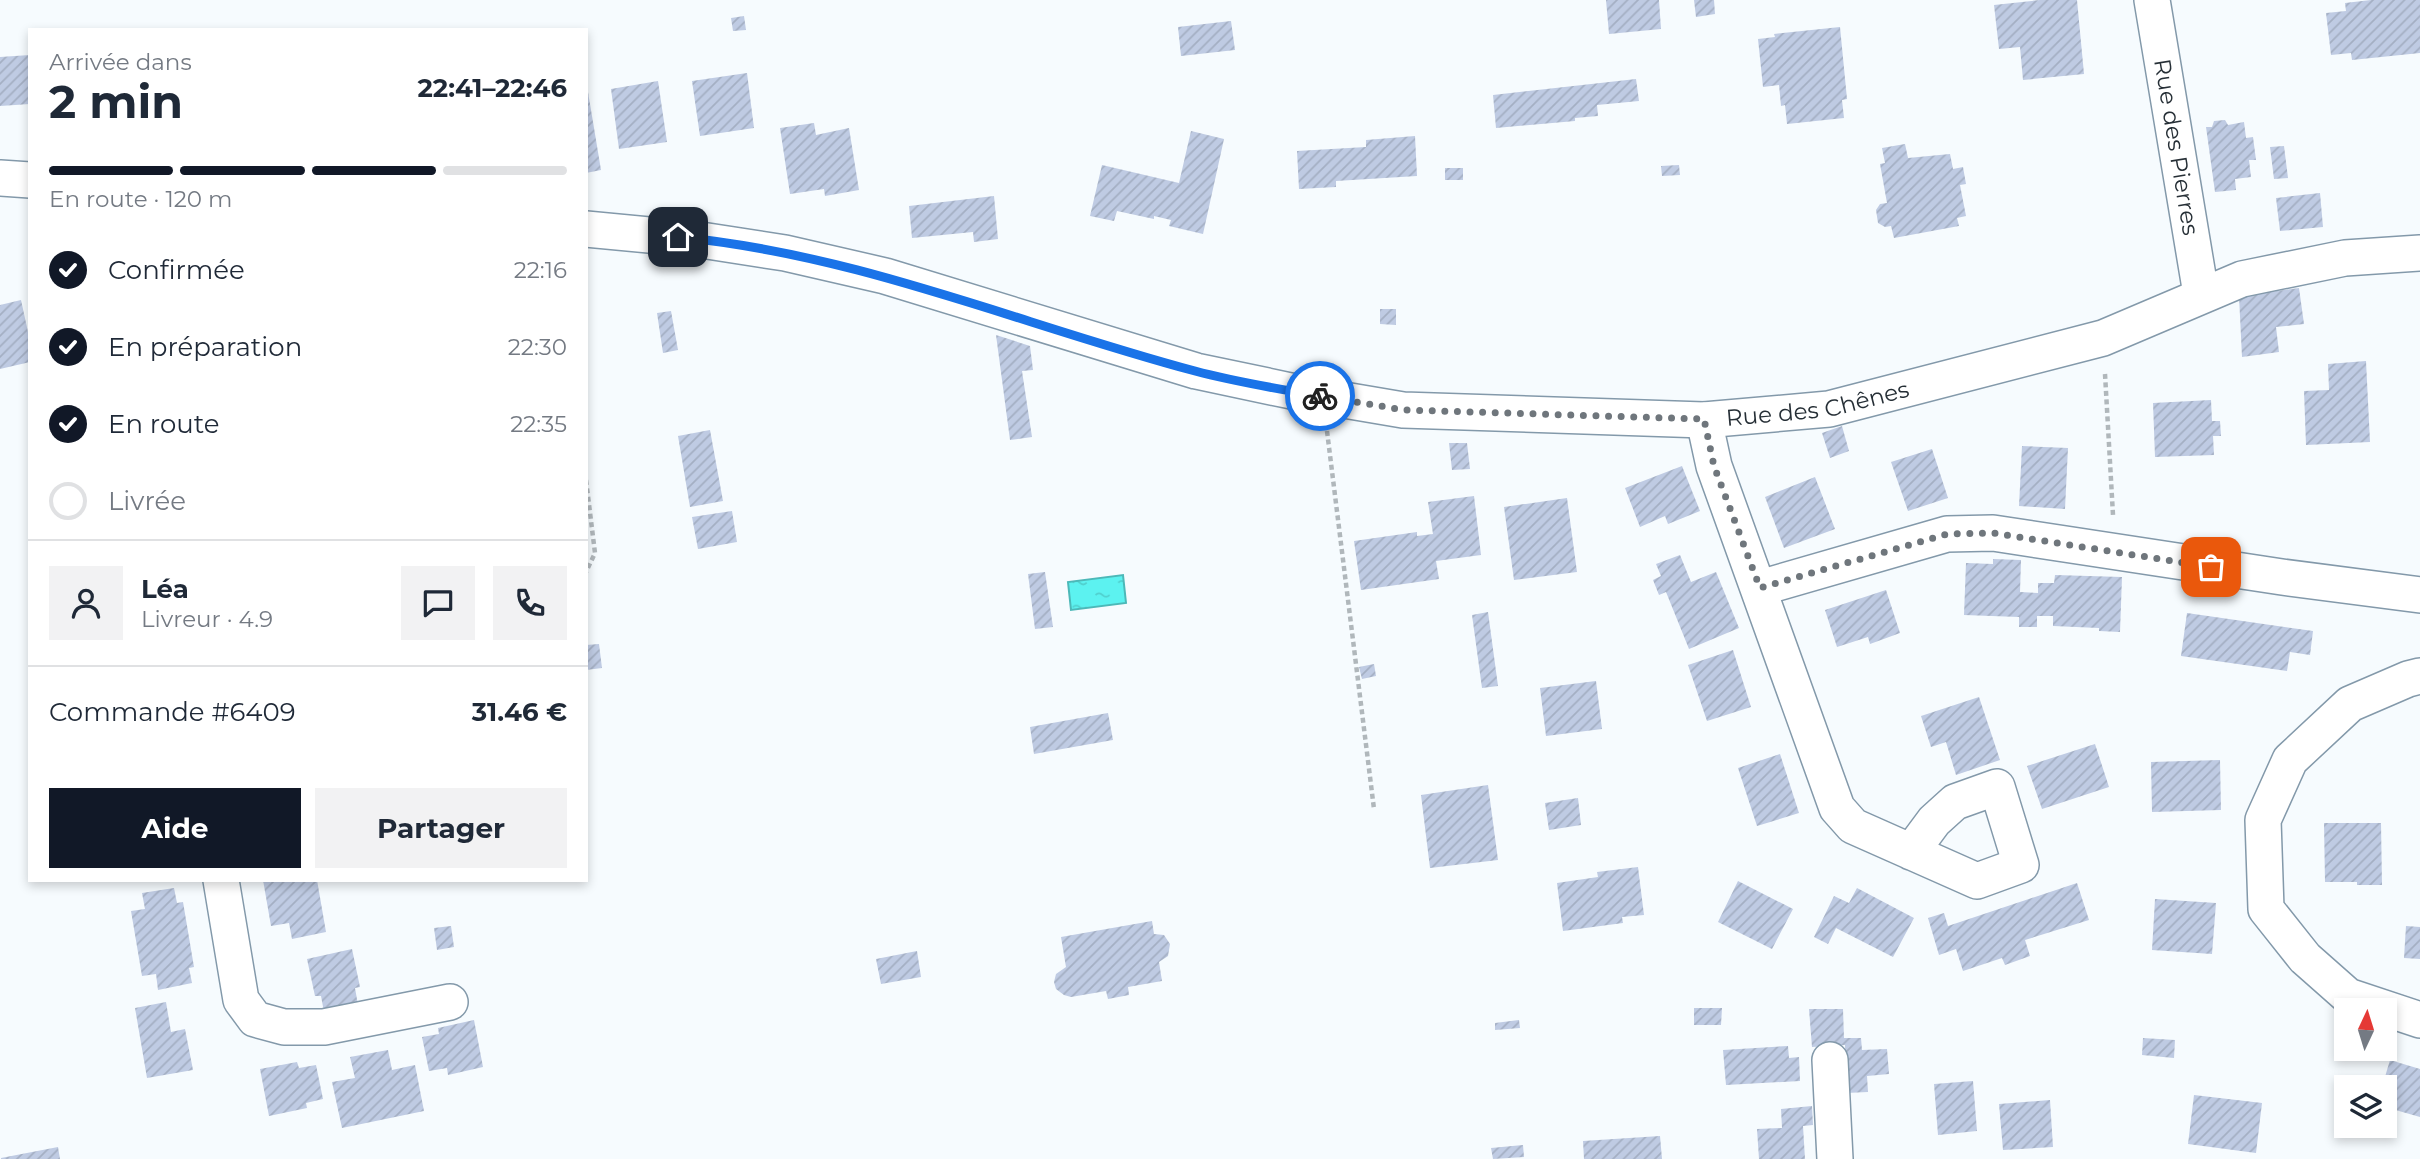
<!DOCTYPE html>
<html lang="fr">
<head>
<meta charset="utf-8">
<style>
  body { margin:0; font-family:Montserrat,sans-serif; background:#f2f2f3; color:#1f2937; height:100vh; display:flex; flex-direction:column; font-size:26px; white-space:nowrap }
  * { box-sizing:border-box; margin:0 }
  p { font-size:23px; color:#747a83 }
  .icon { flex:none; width:38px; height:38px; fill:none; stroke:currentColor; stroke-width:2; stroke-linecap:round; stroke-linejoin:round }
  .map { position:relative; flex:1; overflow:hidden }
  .sheet { position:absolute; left:28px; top:28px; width:560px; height:854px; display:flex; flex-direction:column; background:#fff; border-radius:0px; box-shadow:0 4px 10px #0003 }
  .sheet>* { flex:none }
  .needle { width:46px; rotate:4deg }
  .tools { position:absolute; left:2334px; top:998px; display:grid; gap:14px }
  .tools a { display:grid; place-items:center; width:63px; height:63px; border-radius:0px; background:#fff; box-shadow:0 4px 10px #0003; font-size:35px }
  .pin { position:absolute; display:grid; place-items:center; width:60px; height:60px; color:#fff; margin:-30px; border-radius:14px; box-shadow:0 4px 10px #0006 }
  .courier { position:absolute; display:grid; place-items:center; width:70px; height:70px; margin:-35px; border:5px solid #1a73e8; border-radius:50%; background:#fff; color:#222; box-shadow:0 2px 9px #0007 }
  .overview em { font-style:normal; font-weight:700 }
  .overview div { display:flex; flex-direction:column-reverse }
  .overview { display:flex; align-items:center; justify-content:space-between; height:119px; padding:0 21px }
  h1 { font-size:46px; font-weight:700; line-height:52px }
  .bar { display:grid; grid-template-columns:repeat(4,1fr); gap:10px 7px; align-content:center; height:84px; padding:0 21px }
  .bar i { height:9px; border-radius:5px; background:#e0e1e3 }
  .bar .selected { background:#111827 }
  .bar p { grid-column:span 4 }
  .line { display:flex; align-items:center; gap:18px; padding:0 21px; border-top:2px solid #e0e1e3 }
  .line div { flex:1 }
  .round { display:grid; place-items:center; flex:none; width:74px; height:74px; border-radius:0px; background:#f2f2f3 }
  ol { padding:0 21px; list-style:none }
  li { display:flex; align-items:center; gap:21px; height:77px }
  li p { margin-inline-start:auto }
  li .icon { padding:7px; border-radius:50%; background:#111827; color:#fff; stroke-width:4 }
  li:last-child { color:#747a83 }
  li i { width:38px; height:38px; border:4px solid #e0e1e3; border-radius:50% }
  .primary-button { display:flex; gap:14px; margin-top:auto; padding:14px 21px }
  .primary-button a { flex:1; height:80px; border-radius:0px; background:#111827; color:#fff; font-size:28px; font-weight:700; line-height:80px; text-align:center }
  .primary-button a+a { background:#f2f2f3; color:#1f2937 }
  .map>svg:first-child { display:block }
  .water { fill:url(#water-ripples); stroke:#4cb8b8; stroke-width:2 }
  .building { fill:url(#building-hatch) }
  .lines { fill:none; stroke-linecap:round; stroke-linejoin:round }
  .minor-casing { stroke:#8399aa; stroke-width:38 }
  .path { stroke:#b0b7bb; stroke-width:4.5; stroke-dasharray:5 3.5; stroke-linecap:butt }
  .minor { stroke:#fff; stroke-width:35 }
  .done { stroke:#6f767c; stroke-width:7; stroke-dasharray:0 12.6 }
  .route { stroke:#1a73e8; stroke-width:9 }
  .labels { text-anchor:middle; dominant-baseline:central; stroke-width:6; stroke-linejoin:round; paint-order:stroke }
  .street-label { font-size:23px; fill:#262f36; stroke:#fff }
</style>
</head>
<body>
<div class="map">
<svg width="2420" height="1159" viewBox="0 0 2420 1159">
  <defs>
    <pattern id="water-ripples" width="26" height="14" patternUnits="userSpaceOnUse" patternTransform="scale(1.75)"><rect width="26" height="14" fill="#5cf2f0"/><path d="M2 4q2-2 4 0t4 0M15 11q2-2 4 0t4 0" fill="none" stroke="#50d0ce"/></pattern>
    <pattern id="building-hatch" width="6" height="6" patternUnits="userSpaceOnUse" patternTransform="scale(1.75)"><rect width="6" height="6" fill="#bfcbe3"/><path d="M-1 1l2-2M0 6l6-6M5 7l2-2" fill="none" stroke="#a4afc3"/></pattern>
  </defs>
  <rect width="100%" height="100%" fill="#f6fbfe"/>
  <path class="water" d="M1123,575L1126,603L1071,610L1068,582Z"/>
  <path class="building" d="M1606,0H1659L1661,29L1609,34Z
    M1694,0H1714L1715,14L1696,17Z
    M2040,0H2077L2084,74L2023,80L2020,47L1999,49L1994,5Z
    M2371,0H2420V53L2352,60L2351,53L2331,55L2326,13L2346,11L2345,3Z
    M744,16L746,30L733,31L731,18Z
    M1231,21L1235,50L1181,56L1178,27Z
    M1840,27L1847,99L1842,100L1844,118L1787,124L1785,105L1781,106L1779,85L1763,87L1758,39L1775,37L1774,34Z
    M30,55V104L0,106V57Z
    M747,73L754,128L700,136L692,81Z
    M1636,79L1639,101L1597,105L1598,116L1575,118V121L1496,128L1493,95Z
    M586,80L601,170L586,173Z
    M658,81L667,142L619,149L611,89Z
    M2225,120L2228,125L2244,122L2246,138L2253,137L2256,160H2249L2251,177L2235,179L2236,190L2215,192L2206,127H2212L2214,121Z
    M814,123L816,135L849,128L859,190L825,196L824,189L790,194L780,128Z
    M1191,131L1224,139L1203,234L1169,226L1171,220L1154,216V219L1117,211L1114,221L1090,216L1102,165L1179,183Z
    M1415,136L1417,176L1336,181V187L1299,189L1297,151L1366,147V140Z
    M1905,144L1908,158L1950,154L1953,169L1963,167L1966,184L1960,185L1966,216L1957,218L1959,226L1894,238L1891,226L1885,227L1878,223L1876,210L1880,204L1887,203L1880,164L1885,163L1882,148Z
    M2284,146L2288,178L2274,179L2270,147Z
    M1679,165L1680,175L1662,176L1661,166Z
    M1445,168H1463V180H1445Z
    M2320,193L2323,227L2280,231L2276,198Z
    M994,196L998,239L974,242L973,232L912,238L909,206Z
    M2299,288L2304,324L2276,327L2279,352L2242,357L2239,296Z
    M21,300L30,341V362L0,369V305Z
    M1380,309H1396V325L1380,324Z
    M671,311L678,350L663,353L657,313Z
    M996,335L1030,346L1033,370L1022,371L1032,437L1010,440Z
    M2366,361L2370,442L2306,445L2304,391L2329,390L2328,364Z
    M2211,400L2212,421H2220L2221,436H2213L2214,455L2155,457L2153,403Z
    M1842,426L1849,451L1830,458L1822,433Z
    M710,430L723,501L690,507L678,436Z
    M1449,443H1467L1470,469L1452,470Z
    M2022,446L2068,448L2065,509L2019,506Z
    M1932,449L1948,498L1908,511L1891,462Z
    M1682,466L1700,511L1668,524L1665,516L1640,527L1625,488Z
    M1815,477L1835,529L1784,548L1765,497Z
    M1474,496L1481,555L1436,561L1439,579L1361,590L1354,541L1417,532V536L1433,534L1428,502Z
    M1567,498L1577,572L1514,580L1504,507Z
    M732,511L737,542L698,549L692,517Z
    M1680,555L1691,582L1716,572L1739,628L1689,649L1666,592L1659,595L1653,580L1661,576L1656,564Z
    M1993,559L2021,560L2020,592L2038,593V583H2054L2055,575L2122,577L2120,632L2099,631V628L2053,626V616H2037V627H2019V617L1964,615L1966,563L1993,564Z
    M1045,572L1053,627L1035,629L1028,574Z
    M1886,590L1900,633L1870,644L1868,637L1837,647L1825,610Z
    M1488,612L1498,686L1482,688L1472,615Z
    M2187,613L2313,631L2310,655L2290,652L2287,671L2181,656Z
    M599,644L602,668L586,670V645Z
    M1733,650L1751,707L1707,721L1688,665Z
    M1374,664L1376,676L1362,679L1359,667Z
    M1596,681L1602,729L1546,736L1540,688Z
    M1979,697L2000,760L1956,775L1946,742L1931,747L1921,716Z
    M1108,713L1113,740L1034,754L1030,727Z
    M2095,744L2109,787L2042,809L2027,766Z
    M1780,754L1799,813L1757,826L1738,768Z
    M2220,760L2221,810L2152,812L2151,762Z
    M1488,785L1498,860L1430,868L1421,795Z
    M1578,798L1581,825L1549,830L1545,803Z
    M2324,823H2381L2382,885H2357V882H2325Z
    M1638,867L1644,915L1622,917L1623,923L1563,931L1557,883L1598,877L1597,872Z
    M263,880H317L326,932L292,939L289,923L271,926Z
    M1738,881L1793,909L1772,949L1718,922Z
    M2077,883L2089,920L2025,940L2030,956L2005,965L2002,958L1963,971L1956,949L1939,955L1928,918L1944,913L1948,926Z
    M174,888L177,903L183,902L194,967L189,968L192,983L158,990L156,974L142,976L131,911L145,909L142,893Z
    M1857,888L1914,918L1893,957L1836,928L1828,944L1814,937L1834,896L1849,903Z
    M2155,899L2216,903L2212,954L2152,950Z
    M1152,921L1154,934L1164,935L1170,944L1168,956L1159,962L1162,981L1128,987L1129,995L1108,999L1106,991L1071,997L1064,995L1056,989L1054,982L1056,974L1066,967L1061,937Z
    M451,926L454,947L437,950L434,928Z
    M2406,926L2420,927V959L2404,958Z
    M352,949L360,987L355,988L358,1005L324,1012L321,996H315L307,959Z
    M917,951L921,977L881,984L876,959Z
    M166,1002L171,1032L185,1029L193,1070L147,1078L135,1008Z
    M1694,1008H1722L1721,1025H1694Z
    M1809,1009H1843L1844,1038H1861L1862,1050L1887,1049L1889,1074L1867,1076L1868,1092L1846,1093L1845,1045L1812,1047Z
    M474,1020L483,1067L448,1075L447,1068L429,1071L422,1037L439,1034L438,1028Z
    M1519,1020L1520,1028L1495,1030V1023Z
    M2143,1038L2175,1040L2174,1058L2142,1055Z
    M1788,1046L1789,1058L1799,1057L1800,1081L1726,1085L1723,1050Z
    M388,1050L392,1070L415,1065L424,1111L342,1128L332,1082L355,1078L350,1057Z
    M2390,1060L2420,1069V1117L2385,1107V1087H2382Z
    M297,1062L299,1068L316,1065L323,1099L306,1103L307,1108L269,1116L260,1069Z
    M1973,1081L1977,1131L1938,1135L1934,1084Z
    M2194,1095L2262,1103L2256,1153L2188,1144Z
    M2050,1100L2053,1147L2003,1150L1999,1104Z
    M1812,1106L1813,1125L1803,1126L1805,1159H1759L1757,1129L1782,1128L1781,1109Z
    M1660,1136L1662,1159H1584L1583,1141Z
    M1523,1145L1524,1157L1493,1159L1491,1148Z
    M58,1147L60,1159H1V1158Z"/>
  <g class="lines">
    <defs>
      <g id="minor">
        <path id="s1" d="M2152,0L2201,294"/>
        <path d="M0,178L30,180"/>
        <path id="s2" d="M586,229L701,240L785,253L885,276L1196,371L1291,391L1403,410L1704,420L1829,409L2103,338L2242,279L2345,258L2420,253"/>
        <path d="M1704,420L1714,466L1837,808L1853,826L1977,881L2021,865L1997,787L1955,802L1934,821L1911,852"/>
        <path d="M1760,588L1947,534L1993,533L2282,577L2420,595"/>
        <path d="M2420,676L2408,679L2350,704L2290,760L2263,820L2266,909L2305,958L2348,996L2420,1020"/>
        <path d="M221,880L241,1000L255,1019L284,1027H324L450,1002"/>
        <path d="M1830,1060L1835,1159"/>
      </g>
    </defs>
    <use href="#minor" class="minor-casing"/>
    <path class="path" d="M2105,374L2113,515
      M1327,431L1374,809
      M586,480L595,553L586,572"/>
    <use href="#minor" class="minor"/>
  </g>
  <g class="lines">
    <path class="done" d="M1320,396L1404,410L1704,419L1714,466L1760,588L1947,534L1993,533L2211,567"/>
    <path class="route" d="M678,237C858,254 1022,325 1195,371C1236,382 1278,389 1320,396"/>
  </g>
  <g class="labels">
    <g class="street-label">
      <text stroke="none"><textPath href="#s1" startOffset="149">Rue des Pierres</textPath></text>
      <text stroke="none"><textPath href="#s2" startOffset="1255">Rue des Chênes</textPath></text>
    </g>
  </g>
</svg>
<div class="tools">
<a><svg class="needle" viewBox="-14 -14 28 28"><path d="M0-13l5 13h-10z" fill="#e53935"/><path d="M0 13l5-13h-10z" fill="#747a83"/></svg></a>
<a><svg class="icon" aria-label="layers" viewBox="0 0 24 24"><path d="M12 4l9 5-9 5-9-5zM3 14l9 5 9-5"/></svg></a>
</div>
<div class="pin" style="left:2211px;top:567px;background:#ea580c"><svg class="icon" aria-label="bag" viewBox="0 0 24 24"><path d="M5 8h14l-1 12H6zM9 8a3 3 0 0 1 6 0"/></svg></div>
<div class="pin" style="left:678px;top:237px;background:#1f2937"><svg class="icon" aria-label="home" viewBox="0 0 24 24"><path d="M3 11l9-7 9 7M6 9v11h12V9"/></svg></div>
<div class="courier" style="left:1320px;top:396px"><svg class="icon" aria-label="bike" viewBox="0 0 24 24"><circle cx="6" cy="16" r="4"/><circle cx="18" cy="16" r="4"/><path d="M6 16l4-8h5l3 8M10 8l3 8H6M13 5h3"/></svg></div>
<section class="sheet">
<div class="overview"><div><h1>2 min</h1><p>Arrivée dans</p></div><em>22:41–22:46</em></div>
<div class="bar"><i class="selected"></i><i class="selected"></i><i class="selected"></i><i></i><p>En route · 120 m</p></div>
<ol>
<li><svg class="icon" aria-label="check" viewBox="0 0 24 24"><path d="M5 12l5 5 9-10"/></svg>Confirmée<p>22:16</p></li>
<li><svg class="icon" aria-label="check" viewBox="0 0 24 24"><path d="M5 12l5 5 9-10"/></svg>En préparation<p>22:30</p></li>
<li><svg class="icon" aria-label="check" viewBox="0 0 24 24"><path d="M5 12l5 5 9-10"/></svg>En route<p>22:35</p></li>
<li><i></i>Livrée</li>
</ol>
<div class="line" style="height:126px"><a class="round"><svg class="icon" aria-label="person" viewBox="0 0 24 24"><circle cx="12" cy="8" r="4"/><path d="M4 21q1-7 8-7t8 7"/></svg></a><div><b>Léa</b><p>Livreur · 4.9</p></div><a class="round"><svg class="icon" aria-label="chat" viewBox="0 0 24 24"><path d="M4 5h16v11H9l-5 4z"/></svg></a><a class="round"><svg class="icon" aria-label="phone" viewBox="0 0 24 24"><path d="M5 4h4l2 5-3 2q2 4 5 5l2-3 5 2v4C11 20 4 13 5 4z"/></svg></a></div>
<div class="line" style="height:91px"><div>Commande #6409</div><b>31.46 €</b></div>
<div class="primary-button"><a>Aide</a><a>Partager</a></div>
</section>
</div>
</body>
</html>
